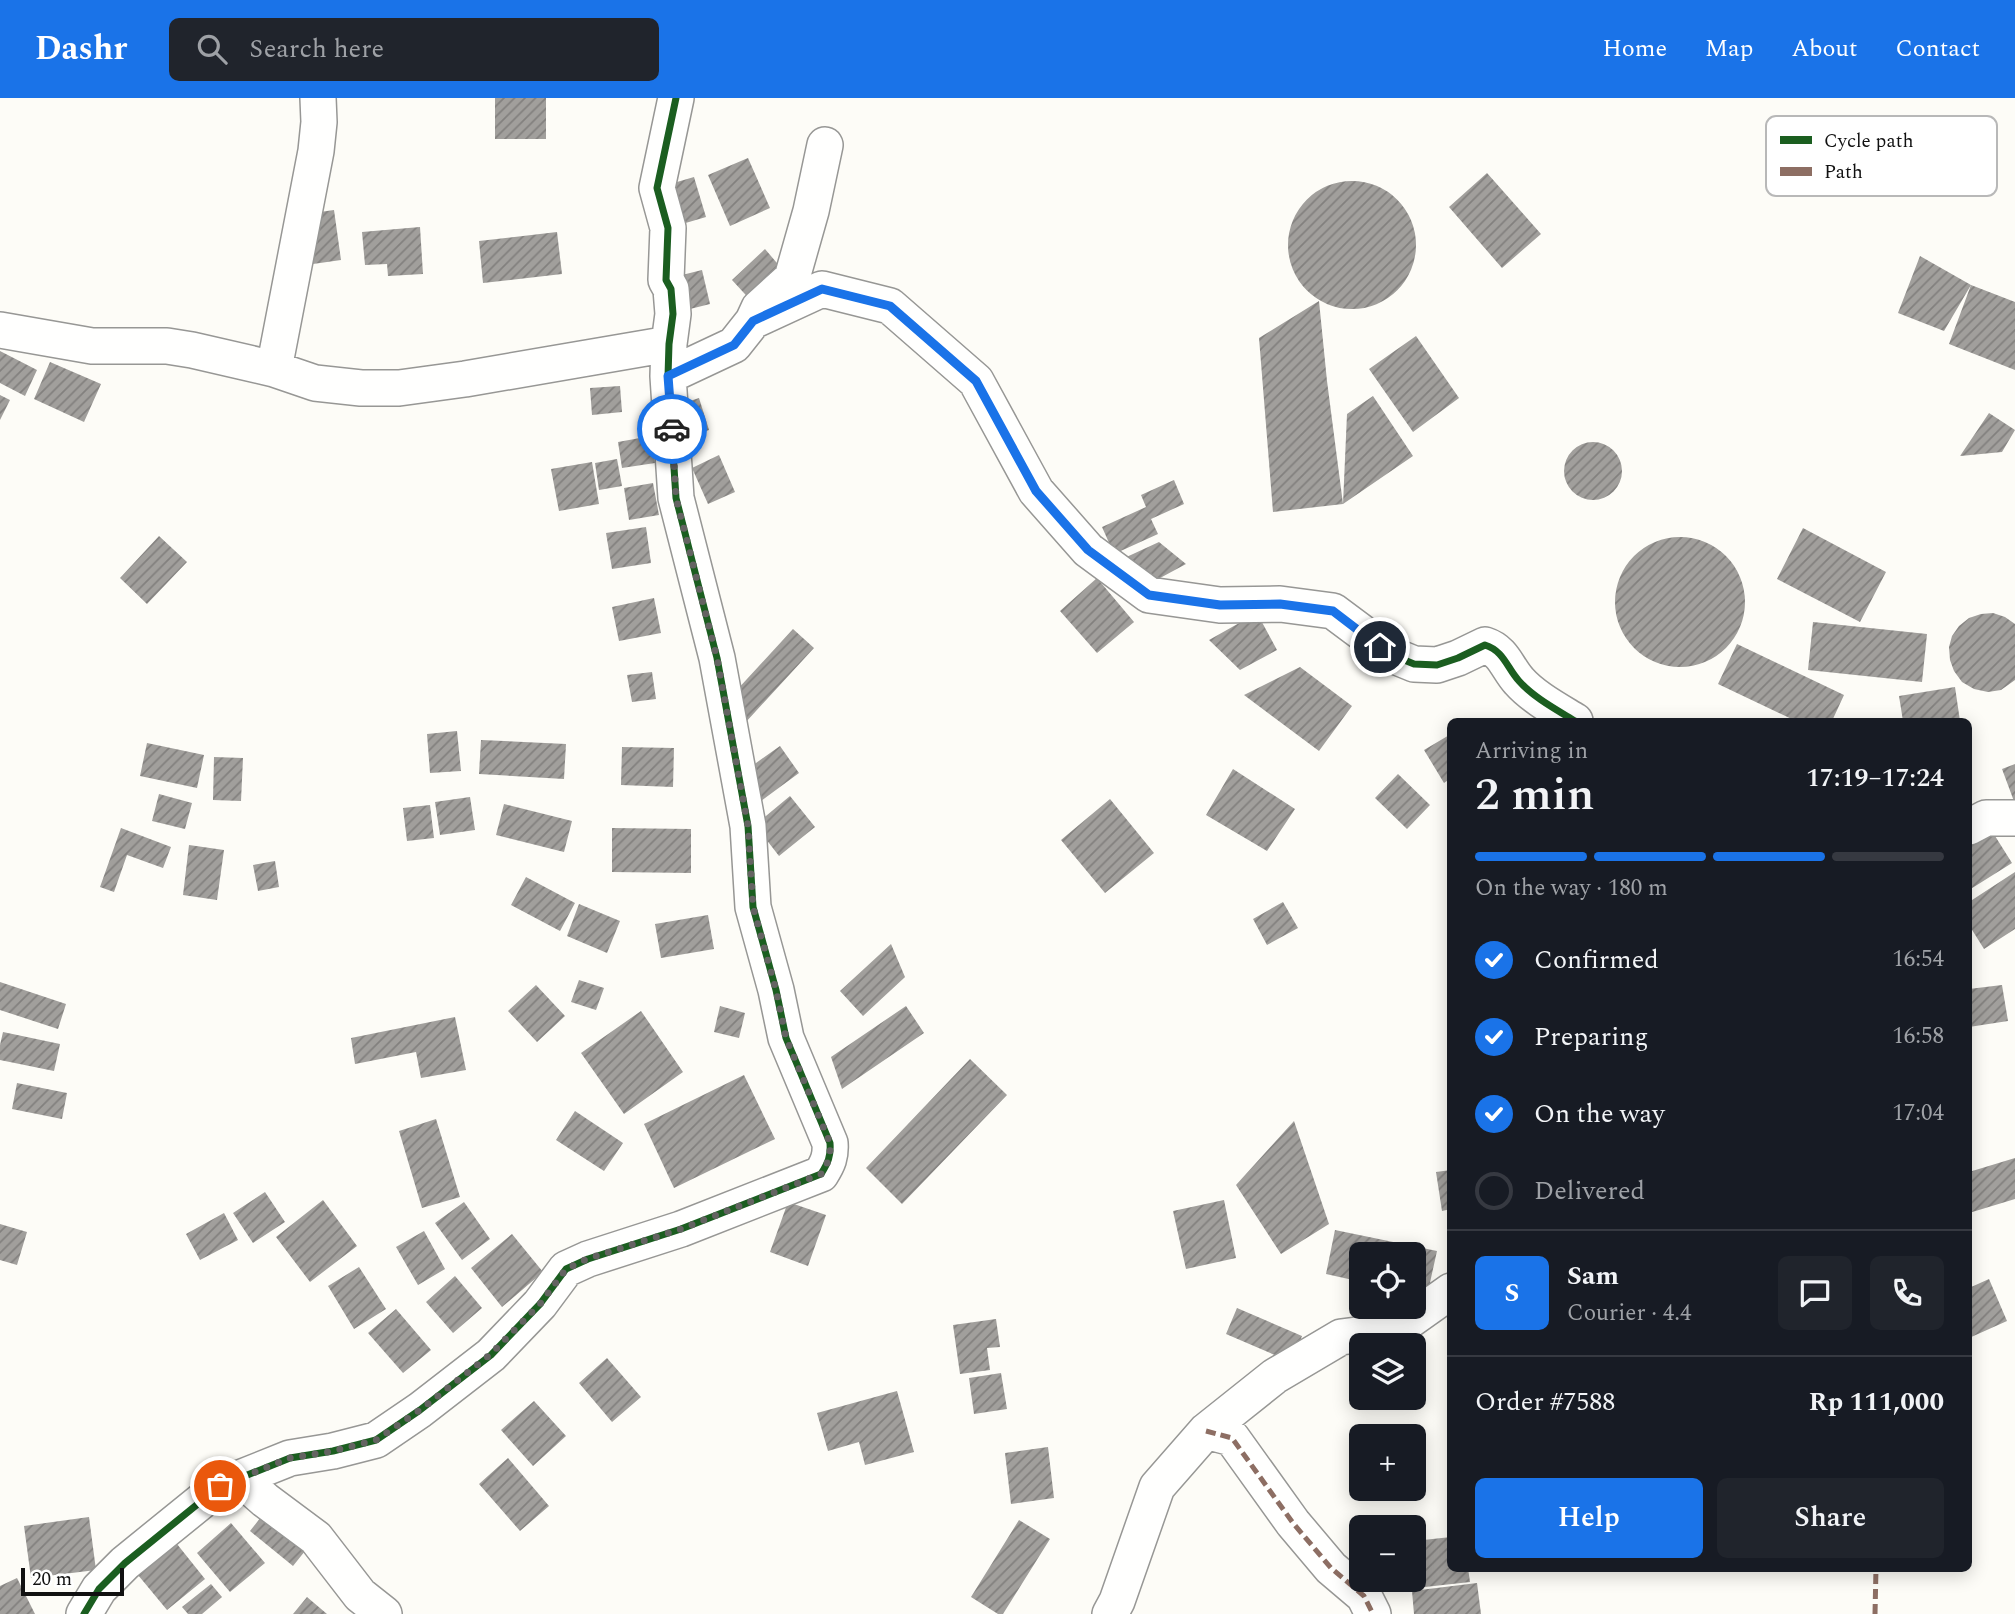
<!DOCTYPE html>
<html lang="en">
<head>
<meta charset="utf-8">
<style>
  body { margin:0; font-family:Spectral,serif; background:#20242c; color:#f1f3f6; height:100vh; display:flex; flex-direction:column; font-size:26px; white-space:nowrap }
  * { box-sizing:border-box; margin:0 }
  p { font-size:23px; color:#9ea1a6 }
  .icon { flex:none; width:38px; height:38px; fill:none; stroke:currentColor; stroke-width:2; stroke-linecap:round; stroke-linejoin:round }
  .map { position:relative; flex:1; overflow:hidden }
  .side { position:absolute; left:1447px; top:620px; width:525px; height:854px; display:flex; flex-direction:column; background:#171b24; border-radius:10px; box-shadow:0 4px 18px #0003 }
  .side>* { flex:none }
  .controls { position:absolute; left:1349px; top:1144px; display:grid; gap:14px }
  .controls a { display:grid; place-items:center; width:77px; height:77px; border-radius:10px; background:#171b24; box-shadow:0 4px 18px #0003; font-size:35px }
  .scale { position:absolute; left:21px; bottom:18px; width:103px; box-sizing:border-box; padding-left:7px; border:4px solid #111; border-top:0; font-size:19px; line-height:24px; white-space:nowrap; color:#111; -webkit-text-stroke:5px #fff; paint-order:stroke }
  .pin { position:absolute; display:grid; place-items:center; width:60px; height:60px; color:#fff; margin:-30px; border:4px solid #fff; border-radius:50%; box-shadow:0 2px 7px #0007 }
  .courier { position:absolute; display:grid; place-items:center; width:70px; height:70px; margin:-35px; border:5px solid #1a73e8; border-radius:50%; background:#fff; color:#222; box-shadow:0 2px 9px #0007 }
  .head em { font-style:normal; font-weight:600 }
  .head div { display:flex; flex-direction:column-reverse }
  .head { display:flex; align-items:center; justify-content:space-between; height:119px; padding:0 28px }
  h1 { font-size:46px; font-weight:600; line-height:52px }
  .bar { display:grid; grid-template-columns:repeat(4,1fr); gap:10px 7px; align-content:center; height:84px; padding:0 28px }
  .bar i { height:9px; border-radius:5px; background:#363941 }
  .bar .on { background:#1a73e8 }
  .bar p { grid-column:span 4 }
  .line { display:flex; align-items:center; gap:18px; padding:0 28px; border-top:2px solid #363941 }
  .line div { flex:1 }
  .round { display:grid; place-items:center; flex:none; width:74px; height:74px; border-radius:10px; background:#20242c }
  ol { padding:0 28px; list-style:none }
  li { display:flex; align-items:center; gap:21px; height:77px }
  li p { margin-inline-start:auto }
  li .icon { padding:7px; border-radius:50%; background:#1a73e8; color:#fff; stroke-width:4 }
  li:last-child { color:#9ea1a6 }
  li i { width:38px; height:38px; border:4px solid #363941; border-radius:50% }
  .cta { display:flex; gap:14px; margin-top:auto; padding:14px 28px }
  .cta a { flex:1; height:80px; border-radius:10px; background:#1a73e8; color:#fff; font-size:28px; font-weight:600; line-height:80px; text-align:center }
  .cta a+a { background:#20242c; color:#f1f3f6 }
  header { display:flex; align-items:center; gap:42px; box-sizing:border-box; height:98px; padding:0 35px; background:#1a73e8; color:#fff }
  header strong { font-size:33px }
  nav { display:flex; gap:38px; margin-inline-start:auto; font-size:24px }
  .search { width:490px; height:63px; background:#20242c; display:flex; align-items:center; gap:18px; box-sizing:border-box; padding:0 24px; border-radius:10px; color:#9ea1a6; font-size:26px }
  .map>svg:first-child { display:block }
  .building { fill:url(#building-hatch) }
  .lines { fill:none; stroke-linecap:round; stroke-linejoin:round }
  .minor-casing { stroke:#979795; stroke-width:38 }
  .minor { stroke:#fffffe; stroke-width:35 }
  .quiet { stroke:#8d6e63; stroke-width:5; stroke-dasharray:10 5; stroke-linecap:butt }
  .cycleway-casing { stroke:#fff; stroke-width:11 }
  .cycleway { stroke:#1b5e20; stroke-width:7 }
  .done { stroke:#646362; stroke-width:7; stroke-dasharray:0 12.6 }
  .route { stroke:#1a73e8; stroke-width:9 }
  .key { fill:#fff; stroke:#b8b8b8; stroke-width:2 }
  .key-label { font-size:19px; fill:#111 }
</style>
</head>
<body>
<header>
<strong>Dashr</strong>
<div class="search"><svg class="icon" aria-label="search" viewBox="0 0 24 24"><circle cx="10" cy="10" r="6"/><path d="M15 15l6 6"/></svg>Search here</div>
<nav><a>Home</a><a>Map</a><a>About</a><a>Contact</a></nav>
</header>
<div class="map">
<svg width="2015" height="1516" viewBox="0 0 2015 1516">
  <defs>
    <pattern id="building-hatch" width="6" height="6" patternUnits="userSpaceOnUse" patternTransform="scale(1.75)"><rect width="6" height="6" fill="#a19f9c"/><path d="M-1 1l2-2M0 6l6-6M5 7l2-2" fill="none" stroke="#82807e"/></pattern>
  </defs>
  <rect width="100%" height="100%" fill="#fdfcf7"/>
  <path class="building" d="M495,0H546V41H495Z
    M748,60L770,110L730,128L708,77Z
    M1487,75L1541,136L1502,170L1449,109Z
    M694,79L706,119L672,129L660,89Z
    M1288 147a64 64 0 1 1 128 0a64 64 0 1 1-128 0Z
    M334,112L341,162L313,166L306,116Z
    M420,129L423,176L388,178L387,166L365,167L362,134Z
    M557,134L562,176L483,185L479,143Z
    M765,151L788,178L755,207L732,182Z
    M1920,158L1971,187L2015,204V272L1949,246L1971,187L1944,233L1898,215Z
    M702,172L710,206L682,213L674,179Z
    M1319,203L1327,283L1343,406L1273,414L1259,240Z
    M1416,238L1459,300L1413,334L1369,271Z
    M0,253L37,272L25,298L0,285Z
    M50,264L101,286L84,324L34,301Z
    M620,288L622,314L592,317L590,290Z
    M0,297L10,302L0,322Z
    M1373,298L1413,358L1343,406L1347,316Z
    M699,300L709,332L686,340L675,308Z
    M1989,315L2015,332L2002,354L1960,358Z
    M651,338L655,365L622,370L618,344Z
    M1564 373a29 29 0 1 1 58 0a29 29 0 1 1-58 0Z
    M719,357L735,394L708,406L692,370Z
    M617,361L622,388L599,392L595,365Z
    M592,364L599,406L559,413L551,371Z
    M1174,382L1184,406L1151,421L1158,436L1114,456L1102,429L1146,409L1141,397Z
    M653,385L659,417L629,422L624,390Z
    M646,429L651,465L612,471L606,435Z
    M1803,430L1886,474L1860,524L1777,481Z
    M159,438L187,464L147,506L120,480Z
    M1615 504a65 65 0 1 1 130 0a65 65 0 1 1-130 0Z
    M1159,444L1186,466L1149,486L1120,462Z
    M1097,480L1134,524L1097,555L1060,513Z
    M654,500L661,535L619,543L612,509Z
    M1257,515L1277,552L1240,572L1209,542Z
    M1993,515L2005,519L2015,526V582L2001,592L1988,594L1974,591L1962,584L1954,573L1950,562L1949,549L1952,538L1959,528L1969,520L1981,516Z
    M1813,524L1927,536L1922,584L1808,572Z
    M793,531L814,550L745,625L735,594Z
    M1737,546L1844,597L1832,623H1796L1718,586Z
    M1300,569L1352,608L1319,653L1244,597Z
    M652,574L656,601L632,604L627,577Z
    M1955,589L1960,623H1903L1899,598Z
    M457,633L461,673L430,675L427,636Z
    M1451,636V680L1444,685L1424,652Z
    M481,642L566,646L564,681L479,676Z
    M147,645L204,657L197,690L140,678Z
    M780,648L799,675L757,706L749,670Z
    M622,649L674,650L673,689L621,687Z
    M214,659L243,660L241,703L213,702Z
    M2015,666V706L2002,671Z
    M1233,671L1295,711L1267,753L1206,717Z
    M1398,676L1430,707L1407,731L1375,700Z
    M159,696L192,705L185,731L152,723Z
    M790,698L815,729L779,758L755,727Z
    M470,699L475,732L440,737L435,704Z
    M1110,701L1154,755L1105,795L1061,742Z
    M504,706L572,723L564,754L496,737Z
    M430,707L434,740L407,743L403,710Z
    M121,730L171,749L163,770L127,757L114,794L100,789Z
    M612,730L691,731V775L612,774Z
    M1990,730L2012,765L1969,792V743Z
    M189,747L224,752L217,802L183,797Z
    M275,763L279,789L258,793L253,767Z
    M2015,774V831L1984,851L1969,827V804Z
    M526,779L575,805L560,833L511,807Z
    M1283,804L1298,830L1267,847L1253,821Z
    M579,806L620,823L607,855L567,838Z
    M708,817L714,851L661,860L655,826Z
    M891,846L905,879L863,918L840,893Z
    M579,882L604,890L596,912L571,904Z
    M0,884L66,906L58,931L0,912Z
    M536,887L565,918L537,944L508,913Z
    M2002,887L2008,923L1969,929V891Z
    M720,908L745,915L739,940L714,934Z
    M906,908L924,935L842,991L831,959Z
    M641,913L683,974L624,1016L581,955Z
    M455,919L466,972L421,980L416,954L355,966L351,940Z
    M3,934L60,946L54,973L0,962V947Z
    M970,961L1007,997L902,1106L866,1070Z
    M744,977L775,1041L674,1090L644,1026Z
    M17,985L67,995L62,1021L12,1011Z
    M575,1013L623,1045L604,1073L556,1042Z
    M436,1021L460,1099L422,1110L399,1033Z
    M1294,1023L1329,1126L1281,1156L1236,1087Z
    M2015,1060V1101L1969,1115V1074Z
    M1451,1072V1111L1442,1113L1436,1074Z
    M265,1094L285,1124L253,1145L233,1115Z
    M323,1102L357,1148L310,1184L276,1139Z
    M1224,1102L1236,1160L1186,1171L1173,1113Z
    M464,1104L490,1141L462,1162L435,1125Z
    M788,1104L826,1117L808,1168L770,1154Z
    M224,1115L238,1142L200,1162L186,1136Z
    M0,1126L27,1134L17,1167L0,1162Z
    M1335,1132L1437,1153L1427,1198L1414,1195V1157H1362V1184L1326,1176Z
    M424,1133L445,1171L418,1187L396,1149Z
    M512,1136L543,1174L502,1209L471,1170Z
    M359,1169L386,1211L354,1231L328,1188Z
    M455,1178L482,1210L453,1235L426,1204Z
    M1989,1181L2007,1223L1969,1240V1190Z
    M1237,1210L1302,1238L1291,1264L1226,1236Z
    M396,1211L431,1252L403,1275L368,1235Z
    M996,1221L1000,1249L987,1250L990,1272L960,1276L953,1227Z
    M607,1260L641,1299L612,1324L579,1285Z
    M1001,1275L1007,1311L974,1316L969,1280Z
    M897,1293L914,1354L865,1367L859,1344L828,1353L817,1315Z
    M534,1303L566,1338L533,1368L501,1332Z
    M1048,1349L1054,1400L1011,1406L1005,1355Z
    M508,1360L549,1408L520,1433L479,1386Z
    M265,1414L309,1448L293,1468L250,1433Z
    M89,1419L96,1472L31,1480L24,1428Z
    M1019,1422L1050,1441L1003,1516H998L971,1499Z
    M231,1425L265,1465L230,1494L197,1455Z
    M1451,1439V1470H1468L1470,1484L1407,1491L1406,1482H1414V1443Z
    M177,1446L205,1481L167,1512L138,1477Z
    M17,1480L35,1516H0V1488Z
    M1477,1485L1481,1516H1414L1412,1493Z
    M211,1486L222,1499L202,1516H188L182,1509Z
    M307,1499L327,1516H293Z"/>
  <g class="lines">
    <defs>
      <path id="minor" d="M753,223L822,191L890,208L976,283L1036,393L1088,452L1149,497L1220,507L1280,506L1333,513L1392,557L1414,566L1437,567L1458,560L1485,547C1504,553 1507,570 1519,583C1533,599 1557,612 1575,623
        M0,232L92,248H167L192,252L274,271L315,285L361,290H399L465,281L669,246
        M274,271L316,53L319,24L318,0
        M668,278L734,247L753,223L759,210L792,180L811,113L825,47
        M1969,729L1986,720H2015
        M1206,1333L1232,1340L1293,1425L1331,1470L1364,1498L1373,1516
        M240,1380L265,1402L316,1440L360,1497L384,1516
        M84,1516L99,1491L125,1465L220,1388L290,1360L333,1353L376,1342L420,1312L491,1257L540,1206L566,1171L588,1161L681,1131L821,1076C828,1065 831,1058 830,1045L786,940L776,892L753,809L748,728L717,560L676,400L668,278L669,246L673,216L671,191L666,182L668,130L657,90L676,0
        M1110,1516L1117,1503L1157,1389L1206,1333L1275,1278L1341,1239L1396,1232L1451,1193"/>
    </defs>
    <use href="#minor" class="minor-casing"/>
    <use href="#minor" class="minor"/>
    <path class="quiet" d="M1206,1333L1232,1340L1293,1425L1331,1470L1364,1498L1373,1516
      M1875,1516L1876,1470"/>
    <defs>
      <path id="cycleway" d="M753,223L822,191L890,208L976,283L1036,393L1088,452L1149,497L1220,507L1280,506L1333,513L1392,557L1414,566L1437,567L1458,560L1485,547C1504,553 1507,570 1519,583C1533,599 1557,612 1575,623
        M84,1516L99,1491L125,1465L220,1388L290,1360L333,1353L376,1342L420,1312L491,1257L540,1206L566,1171L588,1161L681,1131L821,1076C828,1065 831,1058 830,1045L786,940L776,892L753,809L748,728L717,560L676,400L668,278L669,246L673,216L671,191L666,182L668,130L657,90L676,0"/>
    </defs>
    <use href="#cycleway" class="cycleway-casing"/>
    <use href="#cycleway" class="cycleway"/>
  </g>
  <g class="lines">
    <path class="done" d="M220,1388L290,1360L333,1353L376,1342L420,1312L491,1256L540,1206L566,1171L587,1161L681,1131L821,1076C828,1065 831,1058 830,1045L786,940L776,892L753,809L748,728L717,560L676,400L672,331"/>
    <path class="route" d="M672,331L668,278L734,247L753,223L822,191L890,208L976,283L1036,393L1088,452L1149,497L1220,507L1280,506L1333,513L1380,549"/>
  </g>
  <rect x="1766" y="18" width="231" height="80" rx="10" class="key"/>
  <rect x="1780" y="38" width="32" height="8" fill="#1b5e20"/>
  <rect x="1780" y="69" width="32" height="9" fill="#8d6e63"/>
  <g class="key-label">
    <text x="1824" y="49">Cycle path</text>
    <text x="1824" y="80">Path</text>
  </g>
</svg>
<div class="controls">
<a><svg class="icon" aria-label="locate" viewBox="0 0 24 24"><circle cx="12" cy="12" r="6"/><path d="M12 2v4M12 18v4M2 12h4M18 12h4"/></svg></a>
<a><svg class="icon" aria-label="layers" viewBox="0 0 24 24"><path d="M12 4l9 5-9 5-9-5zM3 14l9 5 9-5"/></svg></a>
<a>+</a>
<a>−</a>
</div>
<div class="scale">20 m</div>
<div class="pin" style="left:220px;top:1388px;background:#ea580c"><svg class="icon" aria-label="bag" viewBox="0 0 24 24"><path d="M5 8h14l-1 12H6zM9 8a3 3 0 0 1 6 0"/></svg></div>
<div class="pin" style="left:1380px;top:549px;background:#1f2937"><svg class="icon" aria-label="home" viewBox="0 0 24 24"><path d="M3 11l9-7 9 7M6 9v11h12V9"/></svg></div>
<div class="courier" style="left:672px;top:331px"><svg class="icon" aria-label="car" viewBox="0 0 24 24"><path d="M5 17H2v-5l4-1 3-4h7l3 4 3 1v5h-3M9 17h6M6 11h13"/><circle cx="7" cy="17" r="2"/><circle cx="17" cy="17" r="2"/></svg></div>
<section class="side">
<div class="head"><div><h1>2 min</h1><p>Arriving in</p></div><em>17:19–17:24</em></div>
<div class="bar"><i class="on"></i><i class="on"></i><i class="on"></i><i></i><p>On the way · 180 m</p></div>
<ol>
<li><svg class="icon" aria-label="check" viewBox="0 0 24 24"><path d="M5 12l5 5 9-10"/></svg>Confirmed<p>16:54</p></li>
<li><svg class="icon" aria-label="check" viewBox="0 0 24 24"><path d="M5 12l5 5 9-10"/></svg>Preparing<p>16:58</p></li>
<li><svg class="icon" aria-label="check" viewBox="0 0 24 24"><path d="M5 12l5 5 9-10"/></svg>On the way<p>17:04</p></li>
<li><i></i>Delivered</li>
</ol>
<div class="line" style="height:126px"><b class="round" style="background:#1a73e8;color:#fff">S</b><div><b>Sam</b><p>Courier · 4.4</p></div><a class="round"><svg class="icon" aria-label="chat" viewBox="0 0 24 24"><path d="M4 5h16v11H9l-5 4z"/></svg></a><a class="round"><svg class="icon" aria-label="phone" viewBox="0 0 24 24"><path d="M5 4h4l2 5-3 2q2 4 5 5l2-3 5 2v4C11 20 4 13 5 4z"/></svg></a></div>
<div class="line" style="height:91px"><div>Order #7588</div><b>Rp 111,000</b></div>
<div class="cta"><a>Help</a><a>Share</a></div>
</section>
</div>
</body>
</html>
